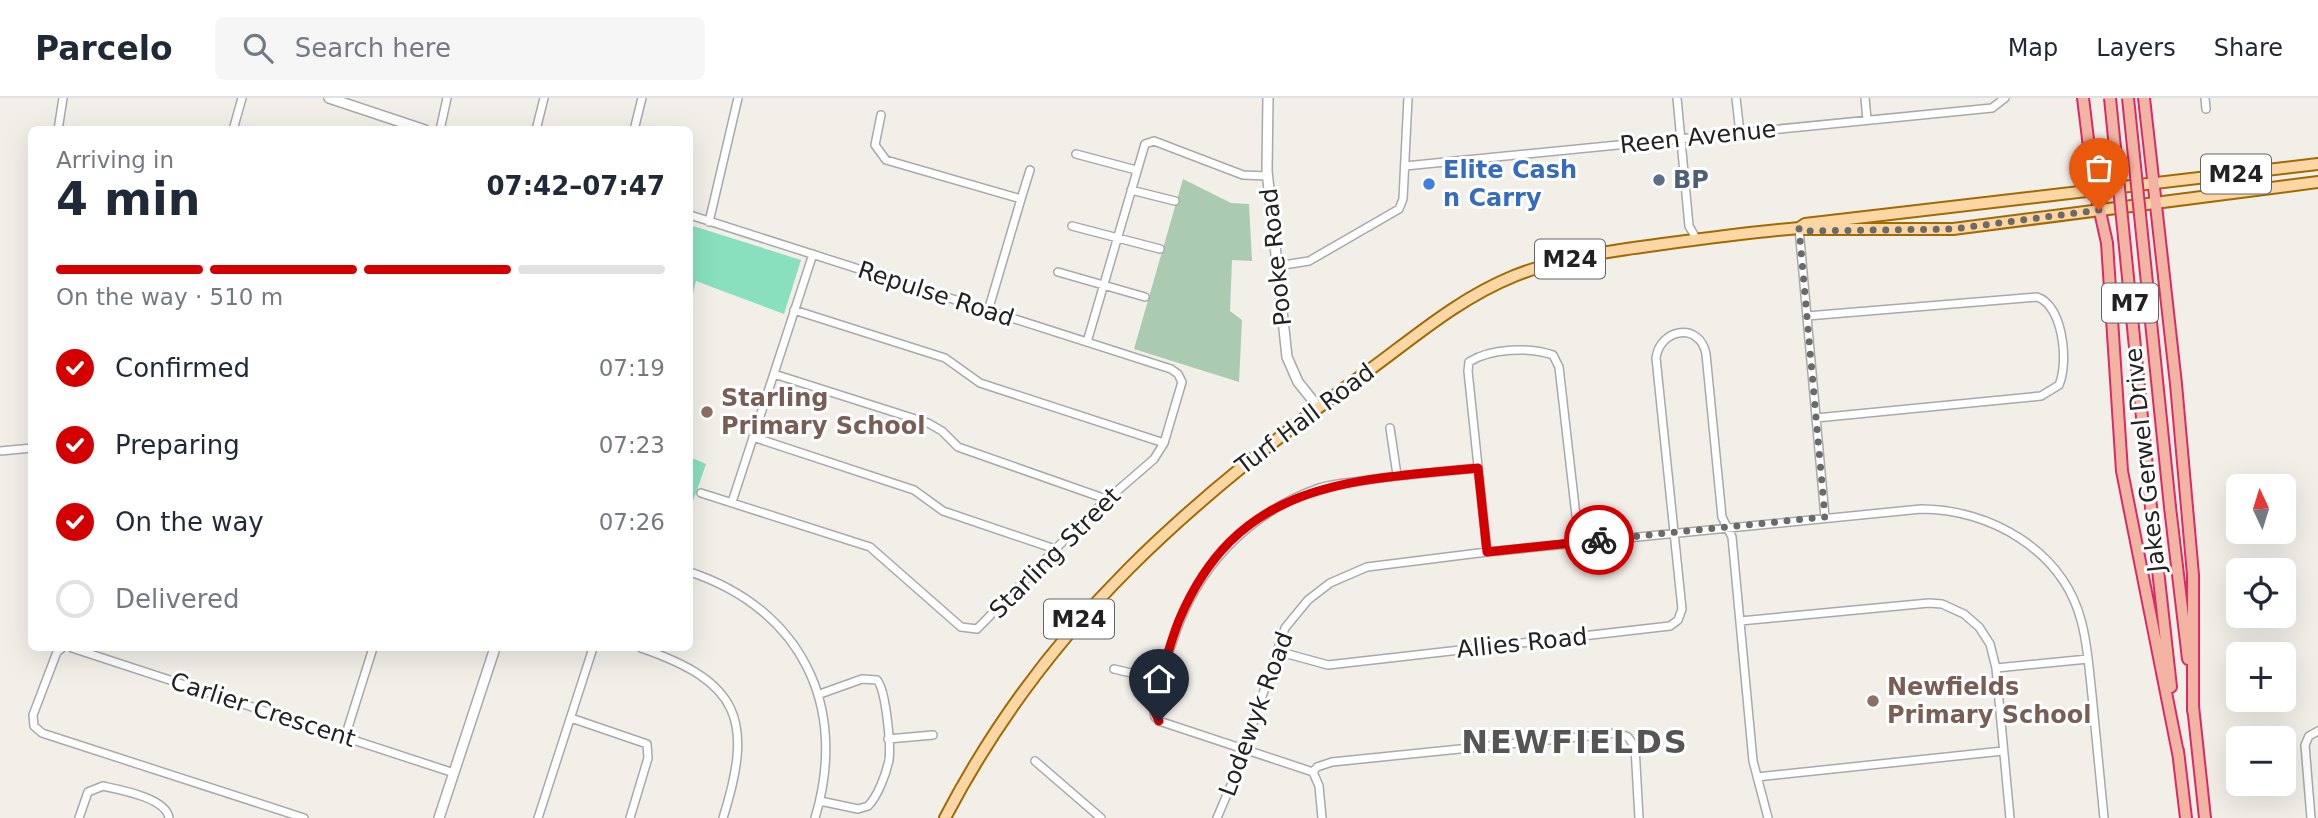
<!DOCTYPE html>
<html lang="en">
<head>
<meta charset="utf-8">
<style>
  body { margin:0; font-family:"DejaVu Sans",sans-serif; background:#f6f6f7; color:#1f2937; height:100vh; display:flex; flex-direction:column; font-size:26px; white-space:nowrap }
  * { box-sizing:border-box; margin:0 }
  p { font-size:23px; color:#747a83 }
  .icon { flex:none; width:38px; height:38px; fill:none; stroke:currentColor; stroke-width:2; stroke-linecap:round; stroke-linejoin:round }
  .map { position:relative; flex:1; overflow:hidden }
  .panel { position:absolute; left:28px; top:28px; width:665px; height:525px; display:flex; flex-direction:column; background:#fff; border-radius:10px; box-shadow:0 7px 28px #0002 }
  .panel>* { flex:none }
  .needle { width:46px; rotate:356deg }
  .controls { position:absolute; left:2226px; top:376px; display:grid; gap:14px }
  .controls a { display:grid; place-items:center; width:70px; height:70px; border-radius:10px; background:#fff; box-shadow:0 7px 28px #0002; font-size:35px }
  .pin { position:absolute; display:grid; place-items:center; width:60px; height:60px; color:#fff; margin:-72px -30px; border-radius:50% 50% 50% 0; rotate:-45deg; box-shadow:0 0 7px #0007 }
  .pin .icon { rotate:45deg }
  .courier { position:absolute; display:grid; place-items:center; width:70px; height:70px; margin:-35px; border:5px solid #d40000; border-radius:50%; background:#fff; color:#222; box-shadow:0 2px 9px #0007 }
  .headline em { font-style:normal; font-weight:700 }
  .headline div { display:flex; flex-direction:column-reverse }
  .headline { display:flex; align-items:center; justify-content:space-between; height:119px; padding:0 28px }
  h1 { font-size:46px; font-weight:700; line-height:52px }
  .bar { display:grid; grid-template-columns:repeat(4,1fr); gap:10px 7px; align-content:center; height:84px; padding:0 28px }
  .bar i { height:9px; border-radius:5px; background:#e0e1e3 }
  .bar .selected { background:#d40000 }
  .bar p { grid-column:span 4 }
  ol { padding:0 28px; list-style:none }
  li { display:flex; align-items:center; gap:21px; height:77px }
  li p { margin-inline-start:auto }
  li .icon { padding:7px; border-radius:50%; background:#d40000; color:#fff; stroke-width:4 }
  li:last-child { color:#747a83 }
  li i { width:38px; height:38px; border:4px solid #e0e1e3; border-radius:50% }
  header { display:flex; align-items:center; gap:42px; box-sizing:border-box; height:98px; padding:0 35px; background:#fff; border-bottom:2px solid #e0e1e3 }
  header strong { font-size:33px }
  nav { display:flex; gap:38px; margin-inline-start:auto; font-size:24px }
  .search { width:490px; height:63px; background:#f6f6f7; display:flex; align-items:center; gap:18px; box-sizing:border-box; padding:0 24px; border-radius:10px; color:#747a83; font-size:26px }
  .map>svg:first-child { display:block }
  .cemetery { fill:#aacbaf }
  .pitch { fill:#88e0be }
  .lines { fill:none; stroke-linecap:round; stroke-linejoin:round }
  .minor-casing { stroke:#a9a9a9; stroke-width:10 }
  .tertiary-casing { stroke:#a9a9a9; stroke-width:12 }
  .primary-casing { stroke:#a06b00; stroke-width:14 }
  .trunk-casing { stroke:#dc2a67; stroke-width:14 }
  .minor { stroke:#fff; stroke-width:7 }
  .tertiary { stroke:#fff; stroke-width:9 }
  .primary { stroke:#fcd6a4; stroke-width:10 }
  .trunk { stroke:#f2b4a3; stroke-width:10 }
  .trunk-bridge-casing { stroke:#dc2a67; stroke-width:14; stroke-linecap:butt }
  .trunk-bridge { stroke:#f2b4a3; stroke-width:10 }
  .done { stroke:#6b6a68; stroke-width:7; stroke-dasharray:0 12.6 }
  .route { stroke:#d40000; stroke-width:9 }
  .service-dot { fill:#5c6f8a; stroke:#fff; stroke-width:2.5 }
  .shop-dot { fill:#3f7fe0; stroke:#fff; stroke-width:2.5 }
  .education-dot { fill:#8d6e63; stroke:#fff; stroke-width:2.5 }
  .labels { text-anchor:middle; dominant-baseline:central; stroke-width:6; stroke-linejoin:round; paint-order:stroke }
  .shield { fill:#fff; stroke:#646464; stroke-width:2 }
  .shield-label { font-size:23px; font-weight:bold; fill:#222 }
  .street-label { font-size:24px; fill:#222; stroke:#fff }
  .shop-label { font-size:24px; font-weight:bold; fill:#366cbe; stroke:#fff; text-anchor:start }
  .service-label { font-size:24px; font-weight:bold; fill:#4e5e75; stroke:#fff; text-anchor:start }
  .education-label { font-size:24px; font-weight:bold; fill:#785e54; stroke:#fff; text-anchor:start }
  .district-label { font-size:32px; font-weight:bold; letter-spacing:2px; fill:#555; stroke:#fff }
</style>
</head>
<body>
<header>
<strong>Parcelo</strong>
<div class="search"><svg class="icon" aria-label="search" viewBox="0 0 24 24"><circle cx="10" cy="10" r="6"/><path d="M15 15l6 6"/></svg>Search here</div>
<nav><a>Map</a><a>Layers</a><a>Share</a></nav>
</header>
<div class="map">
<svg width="2318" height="720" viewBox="0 0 2318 720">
  <rect width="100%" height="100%" fill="#f2efe9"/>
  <path class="cemetery" d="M1183,81L1231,105L1249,106L1252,163L1232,162L1230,213L1242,222L1239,284L1134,251Z"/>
  <path class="pitch" d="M690,127L801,162L784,216L696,183L690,209Z
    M690,359L706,366L690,412Z"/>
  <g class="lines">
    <defs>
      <path id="minor" d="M1677,0L1689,128L1697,142
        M1736,0L1740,35
        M1865,0L1867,22
        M2205,0L2206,11
        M881,17L875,47L886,62L1021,101L988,213
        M58,32L63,0
        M233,32L242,0
        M440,32L447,0
        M536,32L544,0
        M634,32L642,0
        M1076,56L1136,72
        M1405,68L1992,10L2005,0
        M1131,92L1175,103
        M1021,101L1030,72
        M690,117L1171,271L1178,276L1182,284L1164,345L1154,361L1086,420L977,531L961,529L870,449L701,395
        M709,124L738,0
        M1072,128L1160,151
        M1799,130L1825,419
        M1277,168L1309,163L1399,111L1403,101L1408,0
        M1058,174L1145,199
        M794,212L945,260L980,285L1164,345
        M1807,218L2037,199C2063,207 2069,264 2059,287L2041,298L1816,320
        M1087,244L1145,46L1154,43L1243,77L1267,78
        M774,276L928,325L942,333L958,349L1106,401
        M1390,330L1397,377
        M753,339L914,392L943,413L1055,451
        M0,353L32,350
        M732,404L813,156
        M1487,454L1468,273L1469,264C1491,250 1529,249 1553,257L1559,269L1579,444
        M690,474C801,511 849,608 815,720
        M1740,523L1929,505L1942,506L1964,516L1979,529L1990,546L1996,570L2010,720
        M62,550L57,554L33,617L34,628L42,635L304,720
        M72,550L454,675
        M641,550C740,584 754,622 723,720
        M1277,553L1328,567L1670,528L1678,522L1682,511L1656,260C1660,230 1700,224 1706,256L1722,419L1732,439L1753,663L1768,720
        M1996,570L2088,561
        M1114,571L1161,582
        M820,596L862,581L877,582C886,592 891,647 889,662C886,676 878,698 868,708L858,711L820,703
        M571,620L647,646L648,660L630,720
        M345,639L373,550
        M888,641L933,637
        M1035,663L1101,720
        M1313,674L1317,669L1332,664L1618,635L1628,639L1635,649L1639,720
        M1757,679L2003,653
        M79,720L88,694L103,688C121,692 166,700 169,720
        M538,720L593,550
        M1217,720L1237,673L1285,530L1308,502L1330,485L1367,469L1487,454L1921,411C1990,411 2062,452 2081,522C2088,547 2089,572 2092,597C2096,638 2100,679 2104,720
        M1322,720L1319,688L1313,674L1159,623L1155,619C1149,596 1166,564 1173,542C1196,470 1248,415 1319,390C1332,386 1348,385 1361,383C1400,377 1439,374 1478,370
        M2311,720L2305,647L2309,638L2318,633"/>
      <path id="tertiary" d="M329,0L425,32
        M1268,0L1267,73L1287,259L1298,284L1318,309
        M439,720L495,550"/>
      <path id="primary" d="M1801,131H1953L2318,84
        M945,720C1048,522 1191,402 1368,273C1416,238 1458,201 1514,178C1561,159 1613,153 1663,146C1708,140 1753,134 1799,130L1805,126L2318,66"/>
      <path id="trunk" d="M2083,0L2093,82L2107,145L2122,373L2179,660
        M2144,0L2176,286L2193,477V613
        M2151,409L2171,589
        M2170,409L2188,561
        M2193,608L2205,720
        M2178,653L2186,720"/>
    </defs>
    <use href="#minor" class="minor-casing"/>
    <use href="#tertiary" class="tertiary-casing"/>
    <use href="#primary" class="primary-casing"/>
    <use href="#trunk" class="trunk-casing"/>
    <use href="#minor" class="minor"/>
    <use href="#tertiary" class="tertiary"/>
    <use href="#primary" class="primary"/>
    <use href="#trunk" class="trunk"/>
    <defs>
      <path id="trunk-bridge" d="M2110,0L2151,409
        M2128,0L2170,409"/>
    </defs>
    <use href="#trunk-bridge" class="trunk-bridge-casing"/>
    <use href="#trunk-bridge" class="trunk-bridge"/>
  </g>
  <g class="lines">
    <path class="done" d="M1599,442L1825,419L1799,130L1805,133L1953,131L2099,112"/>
    <path class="route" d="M1159,623L1153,610L1154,601C1163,575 1169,546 1180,520C1239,383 1349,382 1478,370L1487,454L1599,442"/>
  </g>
  <circle class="service-dot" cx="1659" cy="82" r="7"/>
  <circle class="shop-dot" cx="1429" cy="86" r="7"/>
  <g class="education-dot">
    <circle cx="707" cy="314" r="7"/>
    <circle cx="1873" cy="603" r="7"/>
  </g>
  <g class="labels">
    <g class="shield">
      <rect x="2201" y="56.5" width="70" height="39" rx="5"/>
      <rect x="1535" y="141.5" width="70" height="39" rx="5"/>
      <rect x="2102" y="185.5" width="56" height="39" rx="5"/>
      <rect x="1044" y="501.5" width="70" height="39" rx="5"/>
    </g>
    <g class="shield-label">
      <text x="2236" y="76">M24</text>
      <text x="1570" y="161">M24</text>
      <text x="2130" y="205">M7</text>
      <text x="1079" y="521">M24</text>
    </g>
    <g class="street-label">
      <text transform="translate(1698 39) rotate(-6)">Reen Avenue</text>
      <text transform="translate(1276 159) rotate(-96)">Pooke Road</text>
      <text transform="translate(936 196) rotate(18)">Repulse Road</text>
      <text transform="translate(1305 321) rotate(-37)">Turf Hall Road</text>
      <text transform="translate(2145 362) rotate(-96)">Jakes Gerwel Drive</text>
      <text transform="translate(1055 455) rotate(-45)">Starling Street</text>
      <text transform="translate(1522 545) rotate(-6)">Allies Road</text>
      <text transform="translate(263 612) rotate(18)">Carlier Crescent</text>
      <text transform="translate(1256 616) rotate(-70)">Lodewyk Road</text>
    </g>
    <g class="shop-label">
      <text x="1443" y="72">Elite Cash<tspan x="1443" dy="28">n Carry</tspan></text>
    </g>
    <g class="service-label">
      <text x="1673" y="82">BP</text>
    </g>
    <g class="education-label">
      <text x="721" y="300">Starling<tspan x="721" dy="28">Primary School</tspan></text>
      <text x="1887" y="589">Newfields<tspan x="1887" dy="28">Primary School</tspan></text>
    </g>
    <g class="district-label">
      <text x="1575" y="644">NEWFIELDS</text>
    </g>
  </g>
</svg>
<div class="controls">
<a><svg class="needle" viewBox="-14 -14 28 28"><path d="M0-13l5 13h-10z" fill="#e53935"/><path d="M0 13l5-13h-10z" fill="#747a83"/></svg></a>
<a><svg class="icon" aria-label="locate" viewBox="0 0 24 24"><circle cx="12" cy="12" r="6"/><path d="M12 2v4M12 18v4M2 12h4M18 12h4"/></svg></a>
<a>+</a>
<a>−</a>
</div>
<div class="pin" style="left:2099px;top:112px;background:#ea580c"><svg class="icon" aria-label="bag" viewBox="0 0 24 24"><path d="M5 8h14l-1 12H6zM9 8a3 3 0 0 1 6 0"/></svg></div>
<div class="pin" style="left:1159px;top:623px;background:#1f2937"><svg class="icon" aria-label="home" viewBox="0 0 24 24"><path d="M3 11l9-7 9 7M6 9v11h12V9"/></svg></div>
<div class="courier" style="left:1599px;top:442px"><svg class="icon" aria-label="bike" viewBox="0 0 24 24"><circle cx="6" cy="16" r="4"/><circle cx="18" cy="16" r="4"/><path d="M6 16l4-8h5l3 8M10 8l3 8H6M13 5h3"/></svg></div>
<section class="panel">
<div class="headline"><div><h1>4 min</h1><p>Arriving in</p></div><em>07:42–07:47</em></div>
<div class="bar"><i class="selected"></i><i class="selected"></i><i class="selected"></i><i></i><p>On the way · 510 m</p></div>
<ol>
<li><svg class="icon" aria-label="check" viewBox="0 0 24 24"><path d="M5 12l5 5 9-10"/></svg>Confirmed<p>07:19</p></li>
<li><svg class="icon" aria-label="check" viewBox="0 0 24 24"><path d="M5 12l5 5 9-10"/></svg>Preparing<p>07:23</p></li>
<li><svg class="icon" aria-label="check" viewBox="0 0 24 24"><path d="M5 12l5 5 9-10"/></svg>On the way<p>07:26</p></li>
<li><i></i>Delivered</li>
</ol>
</section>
</div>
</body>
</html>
